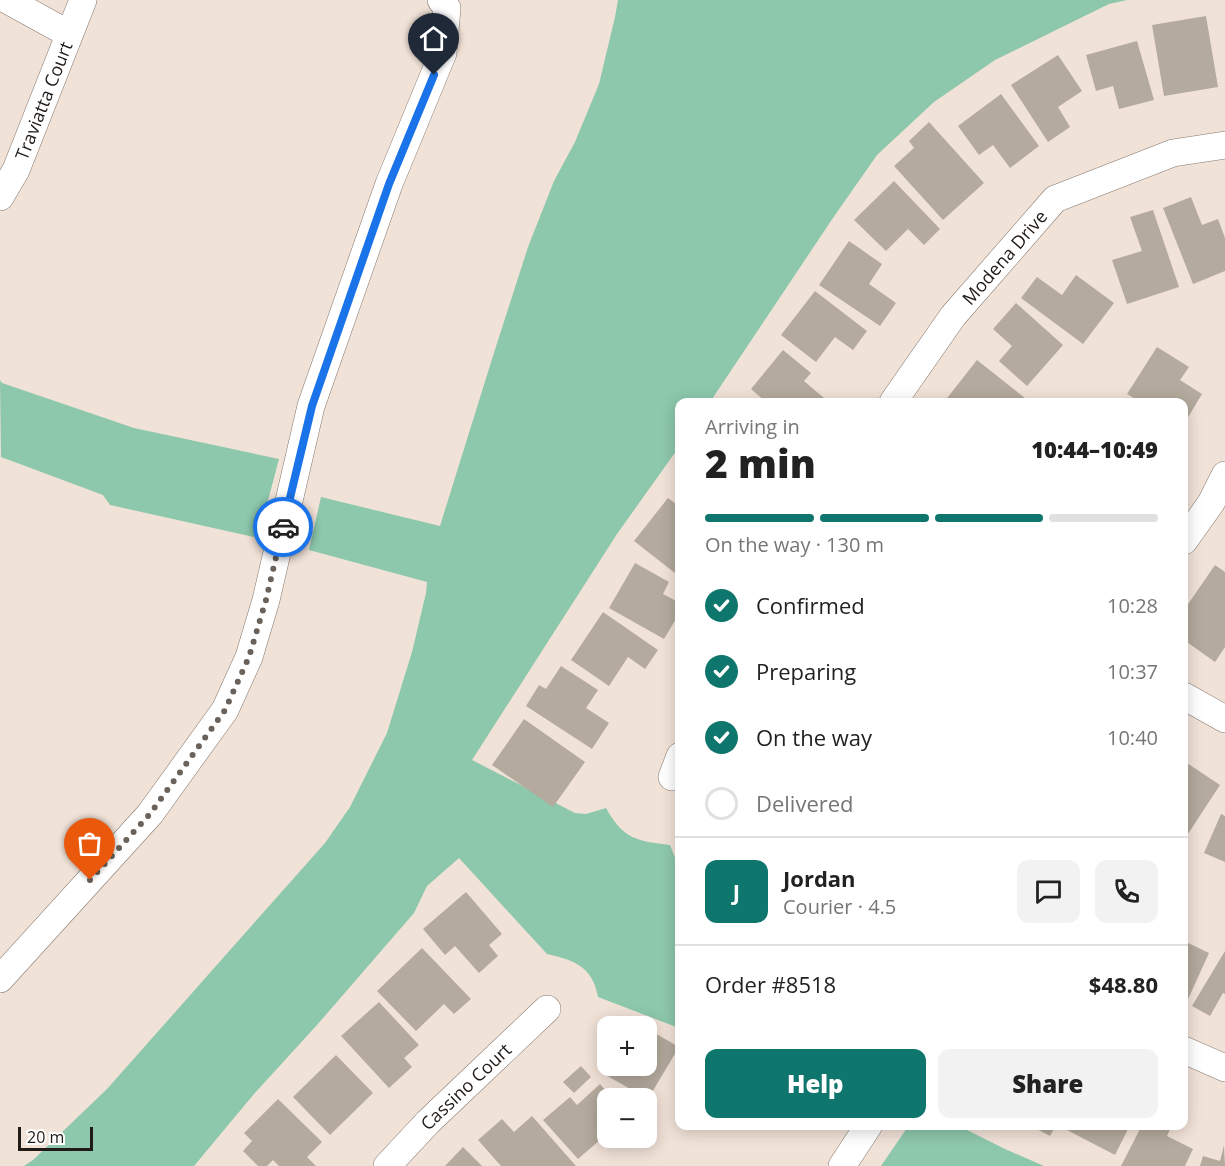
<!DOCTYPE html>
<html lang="en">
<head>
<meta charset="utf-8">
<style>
  body { margin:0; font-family:"Open Sans",sans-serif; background:#f2f2f2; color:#222; height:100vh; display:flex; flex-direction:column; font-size:22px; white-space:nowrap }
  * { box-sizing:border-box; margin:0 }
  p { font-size:20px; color:#767676 }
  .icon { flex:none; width:33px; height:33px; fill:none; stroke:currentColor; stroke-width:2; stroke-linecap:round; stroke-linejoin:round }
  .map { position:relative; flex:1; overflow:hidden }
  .side { position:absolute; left:675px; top:398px; width:513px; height:732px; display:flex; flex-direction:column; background:#fff; border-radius:12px; box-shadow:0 3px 15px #0003 }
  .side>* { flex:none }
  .controls { position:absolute; left:597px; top:1016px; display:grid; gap:12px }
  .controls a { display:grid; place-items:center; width:60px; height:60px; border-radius:12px; background:#fff; box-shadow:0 3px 15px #0003; font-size:30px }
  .scale { position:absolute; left:18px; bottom:15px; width:75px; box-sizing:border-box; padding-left:6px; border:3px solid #201b17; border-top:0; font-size:16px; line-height:21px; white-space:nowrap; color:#201b17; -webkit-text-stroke:4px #fff; paint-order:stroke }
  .pin { position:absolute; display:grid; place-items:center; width:51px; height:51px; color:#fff; margin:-62px -26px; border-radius:50% 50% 50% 0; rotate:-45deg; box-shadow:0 0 6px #0007 }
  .pin .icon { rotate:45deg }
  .courier { position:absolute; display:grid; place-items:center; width:60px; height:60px; margin:-30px; border:4px solid #1a73e8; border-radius:50%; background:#fff; color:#222; box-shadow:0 2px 8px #0007 }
  .headline em { font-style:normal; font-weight:800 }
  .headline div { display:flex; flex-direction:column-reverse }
  .headline { display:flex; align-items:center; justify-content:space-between; height:102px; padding:0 30px }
  h1 { font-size:39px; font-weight:800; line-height:45px }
  .bar { display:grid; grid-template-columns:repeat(4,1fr); gap:9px 6px; align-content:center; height:72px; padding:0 30px }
  .bar i { height:8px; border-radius:4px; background:#e0e0e0 }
  .bar .selected { background:#0f766e }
  .bar p { grid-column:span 4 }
  .line { display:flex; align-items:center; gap:15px; padding:0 30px; border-top:2px solid #e0e0e0 }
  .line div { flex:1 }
  .round { display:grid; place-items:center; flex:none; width:63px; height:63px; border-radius:12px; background:#f2f2f2 }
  ol { padding:0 30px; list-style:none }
  li { display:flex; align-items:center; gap:18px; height:66px }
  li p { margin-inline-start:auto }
  li .icon { padding:6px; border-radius:50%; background:#0f766e; color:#fff; stroke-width:4 }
  li:last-child { color:#767676 }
  li i { width:33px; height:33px; border:3px solid #e0e0e0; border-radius:50% }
  .primary-button { display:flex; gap:12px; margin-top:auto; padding:12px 30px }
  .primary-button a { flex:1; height:69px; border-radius:12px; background:#0f766e; color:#fff; font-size:24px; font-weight:800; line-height:69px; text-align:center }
  .primary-button a+a { background:#f2f2f2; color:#222 }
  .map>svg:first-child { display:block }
  .green { fill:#8dc8ac }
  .building { fill:#b4aa9d }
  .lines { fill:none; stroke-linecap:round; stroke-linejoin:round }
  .street-casing { stroke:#85776e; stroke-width:28 }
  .street { stroke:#fff; stroke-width:27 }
  .done { stroke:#69615a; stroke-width:6; stroke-dasharray:0 10.8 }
  .route { stroke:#1a73e8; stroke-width:8 }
  .labels { text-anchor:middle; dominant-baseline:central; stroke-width:6; stroke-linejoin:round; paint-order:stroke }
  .street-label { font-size:18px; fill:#201b17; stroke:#fff }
</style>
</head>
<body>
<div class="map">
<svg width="1225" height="1166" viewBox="0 0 1225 1166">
  <rect width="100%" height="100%" fill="#f1e2d7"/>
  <path class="green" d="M618,0H1127L1109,4L995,60L934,102L877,155L835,215L710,402H680L679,447L617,534L472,760L575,813L586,814L606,808C623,839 637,841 670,845L679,868V1028L598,997C593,967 574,960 547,954L459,858L427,886L414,913L317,1025L254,1094L194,1166H24L33,1160L107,1089L325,843L350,807L387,733L412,652L426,593L427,582L309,550L321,497L440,526L492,359L528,247L554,181L575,142L599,84L615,17Z
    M0,380L2,383L134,428L279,459L258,538L110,505L103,495L1,457Z
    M909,1125H957L1005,1149L1044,1166H881Z"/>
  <path class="building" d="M1206,16L1218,87L1164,96L1152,25Z
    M1137,41L1154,100L1119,109L1113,86L1096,91L1086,55Z
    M1058,55L1082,91L1058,107L1070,127L1048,142L1011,85Z
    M1001,94L1039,146L1010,168L993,145L979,155L958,126Z
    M929,122L984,183L943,220L894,166L914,148L909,141Z
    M894,181L940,229L924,245L908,229L886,251L854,220Z
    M1191,197L1202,225L1218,219L1225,238V271L1193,284L1163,208Z
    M1153,210L1179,287L1127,304L1112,260L1142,251L1130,217Z
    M849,241L882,264L869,284L896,303L880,326L819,285Z
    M1076,275L1114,303L1083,344L1021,298L1037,277L1062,295Z
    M815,291L867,331L853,350L835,337L816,362L781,335Z
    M1016,303L1063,345L1027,386L999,361L1012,346L993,329Z
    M1157,347L1189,367L1180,380L1202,394L1184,424V402H1140L1127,394Z
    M783,350L811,373L804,381L824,398L820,402H766L751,389Z
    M977,360L1030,402H944Z
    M668,498L680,507V577L634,541Z
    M635,563L669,582L663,594L680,603V612L664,639L609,608Z
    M1215,565L1225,572V647L1215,662L1184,640V610Z
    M603,612L658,650L645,669L628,657L609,686L571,660Z
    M561,666L598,690L586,708L609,723L592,749L526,706L539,685L546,689Z
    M524,719L585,762L553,807L492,765Z
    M1184,761L1220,785L1184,840Z
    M1221,814L1225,816V862L1204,853Z
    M466,892L502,934L489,945L498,956L479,973L455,946L445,955L423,929Z
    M1184,941L1209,953L1184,1008Z
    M422,948L471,999L454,1014L444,1004L416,1031L377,991Z
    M1225,951V994L1223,993L1210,1016L1192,1006Z
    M379,1002L419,1045L404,1058L412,1067L389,1088L341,1036Z
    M646,1028L679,1047L648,1099L602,1073L607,1065H646Z
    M336,1055L373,1093L330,1135L293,1097Z
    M581,1066L591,1077L574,1093L563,1082Z
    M600,1084L612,1098H608V1133L578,1159L543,1120L570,1097L577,1105Z
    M278,1099L322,1142L307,1157L316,1166H279L273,1160L267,1166H258L243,1151L252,1141L244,1133Z
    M532,1116L576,1166H501L478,1140L502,1119L514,1132Z
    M1029,1125H1056L1050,1136Z
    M1070,1125H1130L1115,1155L1067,1130Z
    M1142,1125H1172L1167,1136L1193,1149L1185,1166H1121Z
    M1224,1145L1225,1166H1200L1203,1156L1220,1161Z
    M463,1147L482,1166H445Z"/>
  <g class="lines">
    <defs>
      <g id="street">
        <path d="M7,0L69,34"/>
        <path id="s1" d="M0,197L16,170L83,0"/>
        <path id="s2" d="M893,402L953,316L1055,199L1173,153L1225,145"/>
        <path d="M1184,541L1211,503L1225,475"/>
        <path d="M1184,696L1225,719"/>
        <path d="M672,777L680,756"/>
        <path d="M0,979L150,814L225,710L249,657L266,600L311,406L389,184L443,53L447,8L441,0"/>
        <path d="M1184,1050L1225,1068"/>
        <path id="s3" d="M387,1166L428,1122L547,1009"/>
        <path d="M842,1166L869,1125"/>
      </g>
    </defs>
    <use href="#street" class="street-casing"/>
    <use href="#street" class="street"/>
  </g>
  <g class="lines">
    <path class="done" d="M90,880L150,814L225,710L249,657L266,600L283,527"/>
    <path class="route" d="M283,527L312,406L389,184L434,75"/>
  </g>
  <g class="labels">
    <g class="street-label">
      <text stroke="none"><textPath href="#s1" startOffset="106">Traviatta Court</textPath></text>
      <text stroke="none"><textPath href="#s2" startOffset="183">Modena Drive</textPath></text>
      <text stroke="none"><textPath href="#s3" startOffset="112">Cassino Court</textPath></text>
    </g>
  </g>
</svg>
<div class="controls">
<a>+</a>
<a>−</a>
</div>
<div class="scale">20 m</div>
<div class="pin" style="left:90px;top:880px;background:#ea580c"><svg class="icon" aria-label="bag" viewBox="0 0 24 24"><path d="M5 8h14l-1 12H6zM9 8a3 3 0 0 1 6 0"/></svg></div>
<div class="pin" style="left:434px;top:75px;background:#1f2937"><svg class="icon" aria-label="home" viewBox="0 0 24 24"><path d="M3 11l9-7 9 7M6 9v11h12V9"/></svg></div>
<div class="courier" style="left:283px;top:527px"><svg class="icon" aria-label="car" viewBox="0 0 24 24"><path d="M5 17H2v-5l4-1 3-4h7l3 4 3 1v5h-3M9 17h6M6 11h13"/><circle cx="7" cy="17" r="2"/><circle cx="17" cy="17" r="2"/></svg></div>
<section class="side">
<div class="headline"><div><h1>2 min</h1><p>Arriving in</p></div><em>10:44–10:49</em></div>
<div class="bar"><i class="selected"></i><i class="selected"></i><i class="selected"></i><i></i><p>On the way · 130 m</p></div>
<ol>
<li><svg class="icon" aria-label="check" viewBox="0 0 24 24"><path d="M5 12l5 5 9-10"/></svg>Confirmed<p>10:28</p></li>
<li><svg class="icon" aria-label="check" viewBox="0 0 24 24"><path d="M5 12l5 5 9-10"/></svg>Preparing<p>10:37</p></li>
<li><svg class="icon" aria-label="check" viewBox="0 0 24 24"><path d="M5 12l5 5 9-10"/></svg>On the way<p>10:40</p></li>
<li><i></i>Delivered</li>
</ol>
<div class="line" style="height:108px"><b class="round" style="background:#0f766e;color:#fff">J</b><div><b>Jordan</b><p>Courier · 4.5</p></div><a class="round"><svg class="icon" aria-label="chat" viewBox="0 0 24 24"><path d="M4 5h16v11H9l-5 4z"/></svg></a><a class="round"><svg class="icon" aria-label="phone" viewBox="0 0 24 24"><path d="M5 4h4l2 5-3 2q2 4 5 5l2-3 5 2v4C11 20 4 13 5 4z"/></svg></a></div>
<div class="line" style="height:78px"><div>Order #8518</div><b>$48.80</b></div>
<div class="primary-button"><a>Help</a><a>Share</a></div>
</section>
</div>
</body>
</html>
